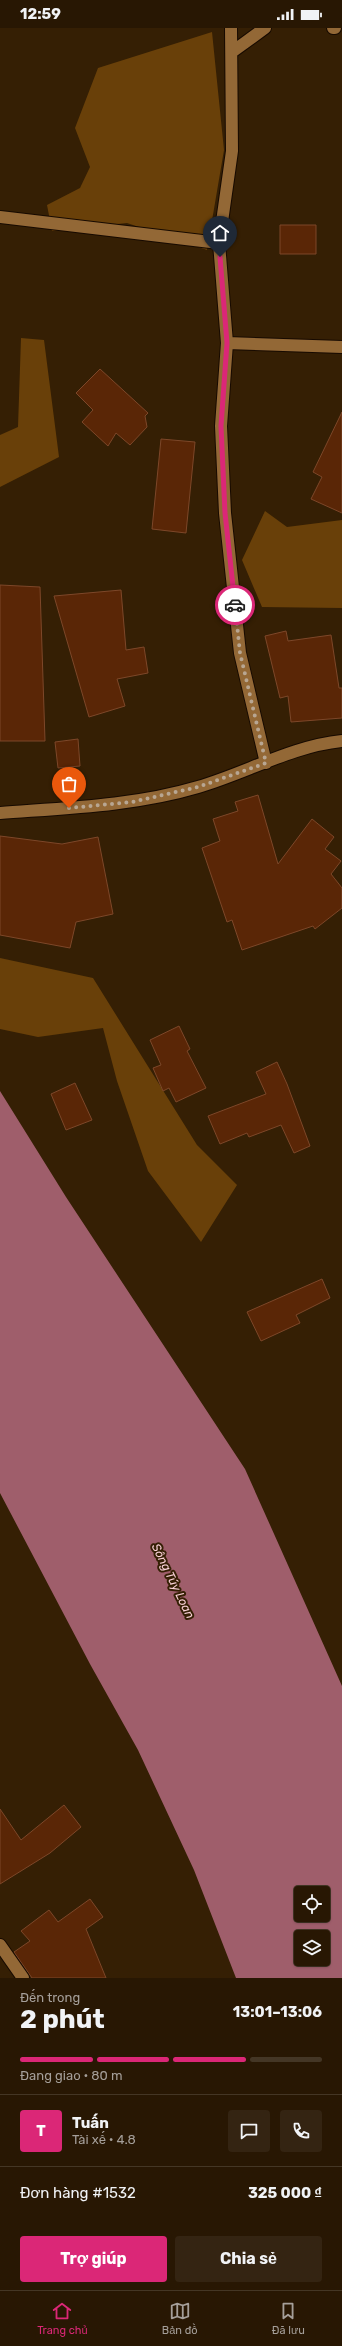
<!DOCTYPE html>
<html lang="vi">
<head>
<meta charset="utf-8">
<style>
  body { margin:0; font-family:Rubik,sans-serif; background:#342412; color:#f1f3f6; height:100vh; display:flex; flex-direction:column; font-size:15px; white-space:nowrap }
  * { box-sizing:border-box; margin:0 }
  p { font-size:13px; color:#a59f9a }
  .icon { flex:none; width:22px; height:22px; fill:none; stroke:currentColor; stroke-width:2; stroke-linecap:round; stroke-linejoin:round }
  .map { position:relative; height:1950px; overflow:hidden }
  .panel { display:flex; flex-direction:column; background:#281703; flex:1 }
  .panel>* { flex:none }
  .buttons { position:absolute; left:294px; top:1858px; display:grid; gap:8px }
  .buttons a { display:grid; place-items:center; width:36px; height:36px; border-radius:4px; background:#281703; box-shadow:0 1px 3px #0004,0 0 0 1px #443625; font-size:20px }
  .pin { position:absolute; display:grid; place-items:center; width:34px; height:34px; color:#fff; margin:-41px -17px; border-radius:50% 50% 50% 0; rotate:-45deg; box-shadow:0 0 4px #0007 }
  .pin .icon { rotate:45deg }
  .courier { position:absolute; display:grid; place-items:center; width:40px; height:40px; margin:-20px; border:3px solid #db2777; border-radius:50%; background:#fff; color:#222; box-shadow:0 1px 5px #0007 }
  .overview em { font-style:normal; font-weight:700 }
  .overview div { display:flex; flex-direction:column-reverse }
  .overview { display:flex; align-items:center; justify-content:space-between; height:68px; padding:0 20px }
  h1 { font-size:26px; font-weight:700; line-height:30px }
  .bar { display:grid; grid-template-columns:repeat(4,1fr); gap:6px 4px; align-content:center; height:48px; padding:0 20px }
  .bar i { height:5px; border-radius:3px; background:#443625 }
  .bar .current { background:#db2777 }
  .bar p { grid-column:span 4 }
  .line { display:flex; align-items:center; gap:10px; padding:0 20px; border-top:1px solid #443625 }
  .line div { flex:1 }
  .round { display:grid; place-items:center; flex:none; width:42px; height:42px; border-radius:4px; background:#342412 }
  .button { display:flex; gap:8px; margin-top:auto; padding:8px 20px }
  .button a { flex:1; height:46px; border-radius:4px; background:#db2777; color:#fff; font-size:16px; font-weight:700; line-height:46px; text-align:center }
  .button a+a { background:#342412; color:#f1f3f6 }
  .status { display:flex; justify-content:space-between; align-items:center; height:28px; padding:0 20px; background:#281703; direction:ltr }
  .status svg { height:11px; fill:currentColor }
  .dock { display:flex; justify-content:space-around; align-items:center; height:56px; border-top:1px solid #443625; background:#281703; font-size:11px; color:#a59f9a }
  .dock a { display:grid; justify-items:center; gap:2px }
  .dock .current { color:#db2777 }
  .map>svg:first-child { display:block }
  .forest { fill:#694009 }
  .water { fill:#9f5e6b; fill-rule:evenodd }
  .building { fill:#5a2606; stroke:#7d4729 }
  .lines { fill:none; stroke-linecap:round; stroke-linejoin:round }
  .street-casing { stroke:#170a00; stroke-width:14 }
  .street { stroke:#936836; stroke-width:12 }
  .done { stroke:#b8a692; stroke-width:4; stroke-dasharray:0 7.2 }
  .route { stroke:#db2777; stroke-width:5 }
  .labels { text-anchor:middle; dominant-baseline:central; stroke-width:4; stroke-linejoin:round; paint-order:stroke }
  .water-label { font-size:12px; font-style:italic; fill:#fad2d8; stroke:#351f04 }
</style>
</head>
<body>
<div class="status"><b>12:59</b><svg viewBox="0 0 49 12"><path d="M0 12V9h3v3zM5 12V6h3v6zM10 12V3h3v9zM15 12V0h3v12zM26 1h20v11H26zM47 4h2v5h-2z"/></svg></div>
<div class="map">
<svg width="342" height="1950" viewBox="0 0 342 1950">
  <rect width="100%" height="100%" fill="#351f04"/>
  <path class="forest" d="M212,4L224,122L207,222L127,195L52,203L47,177L80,160L90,139L75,100L98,40Z
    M21,310L44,312L59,429L0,459V407L18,399Z
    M265,483L287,499L342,492V580L262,579L242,532Z
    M0,930L93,950L197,1117L237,1157L201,1214L148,1143L117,1053L103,1000L38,1009L0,1001Z"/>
  <path class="water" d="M0,1063L66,1169L245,1441L342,1658V1950H236L194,1842L138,1722L90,1636L0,1465ZM301,1865H323V1887H301ZM301,1909H323V1931H301Z"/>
  <path class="building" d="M280,197H316V226H280Z
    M100,341L148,385L145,388L147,399L130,417L116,405L108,418L82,394L93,382L76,365Z
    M342,384V485L311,471L322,449L313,444Z
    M161,411L195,414L186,505L152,501Z
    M0,557L40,559L45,713H0Z
    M121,562L126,622L144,619L148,645L117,651L125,678L89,689L54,568Z
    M286,603L288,613L331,607L339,660H342V690L291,694L288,668L280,670L265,608Z
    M78,711L80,738L58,740L55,714Z
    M258,767L278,836L312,791L334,809L325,821L341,833L331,846L342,860V880L315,901L313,898L242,922L232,892L227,894L202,820L220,813L213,791L238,783L235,774Z
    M0,808L62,816L98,809L113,886L76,894L70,920L0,907Z
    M179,998L190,1021L187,1023L206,1060L176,1074L169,1060L163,1063L153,1040L161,1037L150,1012Z
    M277,1034L287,1056L310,1118L294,1125L281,1097L249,1109L247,1105L220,1116L208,1088L266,1066L256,1044Z
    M75,1055L92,1092L66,1102L51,1066Z
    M322,1251L330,1270L296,1287L300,1295L261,1313L247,1284Z
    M64,1777L81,1799L50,1825L0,1856V1781L21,1812Z
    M90,1871L103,1889L86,1901L106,1950H32L14,1924L30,1913L21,1903L49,1882L58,1894Z"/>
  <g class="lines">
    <defs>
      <path id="street" d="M231,0L232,123L219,215L227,315L221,398L225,485L240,625L266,735
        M333,0H335
        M232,24L265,0
        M0,189L219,215
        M227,315L342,319
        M0,785C66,780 134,778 198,759C246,745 292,718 342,713
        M0,1917L23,1950"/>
    </defs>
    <use href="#street" class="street-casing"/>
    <use href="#street" class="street"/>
  </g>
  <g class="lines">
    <path class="done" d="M69,780L132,774L198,759L266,735L240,625L235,577"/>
    <path class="route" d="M220,229L227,315L221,398L225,485L235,577"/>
  </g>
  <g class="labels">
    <g class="water-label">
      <text transform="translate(173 1553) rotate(64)">Sông Túy Loan</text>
    </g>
  </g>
</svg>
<div class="buttons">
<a><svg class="icon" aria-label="locate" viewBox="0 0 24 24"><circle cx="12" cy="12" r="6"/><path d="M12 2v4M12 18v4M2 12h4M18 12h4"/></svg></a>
<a><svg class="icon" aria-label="layers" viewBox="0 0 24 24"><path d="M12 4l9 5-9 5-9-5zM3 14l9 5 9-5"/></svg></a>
</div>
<div class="pin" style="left:69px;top:780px;background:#ea580c"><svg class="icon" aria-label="bag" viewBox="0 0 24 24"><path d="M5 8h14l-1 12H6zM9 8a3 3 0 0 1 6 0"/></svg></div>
<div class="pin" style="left:220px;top:229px;background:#1f2937"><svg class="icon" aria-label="home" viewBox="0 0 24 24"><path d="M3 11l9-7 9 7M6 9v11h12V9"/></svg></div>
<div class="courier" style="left:235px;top:577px"><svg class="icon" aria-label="car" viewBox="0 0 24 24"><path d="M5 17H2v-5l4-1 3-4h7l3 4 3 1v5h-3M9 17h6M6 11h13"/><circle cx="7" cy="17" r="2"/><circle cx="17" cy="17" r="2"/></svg></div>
</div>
<section class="panel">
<div class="overview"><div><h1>2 phút</h1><p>Đến trong</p></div><em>13:01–13:06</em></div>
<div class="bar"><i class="current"></i><i class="current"></i><i class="current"></i><i></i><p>Đang giao · 80 m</p></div>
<div class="line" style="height:72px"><b class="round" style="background:#db2777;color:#fff">T</b><div><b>Tuấn</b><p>Tài xế · 4.8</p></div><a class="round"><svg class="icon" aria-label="chat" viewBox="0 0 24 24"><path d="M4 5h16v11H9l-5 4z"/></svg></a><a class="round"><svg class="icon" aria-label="phone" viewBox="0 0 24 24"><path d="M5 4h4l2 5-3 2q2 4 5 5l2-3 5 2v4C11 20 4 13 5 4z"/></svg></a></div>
<div class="line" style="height:52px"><div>Đơn hàng #1532</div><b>325 000 ₫</b></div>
<div class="button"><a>Trợ giúp</a><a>Chia sẻ</a></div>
</section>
<nav class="dock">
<a class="current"><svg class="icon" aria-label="home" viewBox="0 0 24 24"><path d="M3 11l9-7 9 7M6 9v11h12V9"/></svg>Trang chủ</a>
<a><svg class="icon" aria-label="map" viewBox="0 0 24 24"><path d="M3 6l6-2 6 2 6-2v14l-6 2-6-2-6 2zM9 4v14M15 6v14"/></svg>Bản đồ</a>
<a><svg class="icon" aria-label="saved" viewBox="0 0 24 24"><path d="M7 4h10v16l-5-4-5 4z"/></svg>Đã lưu</a>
</nav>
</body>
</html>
